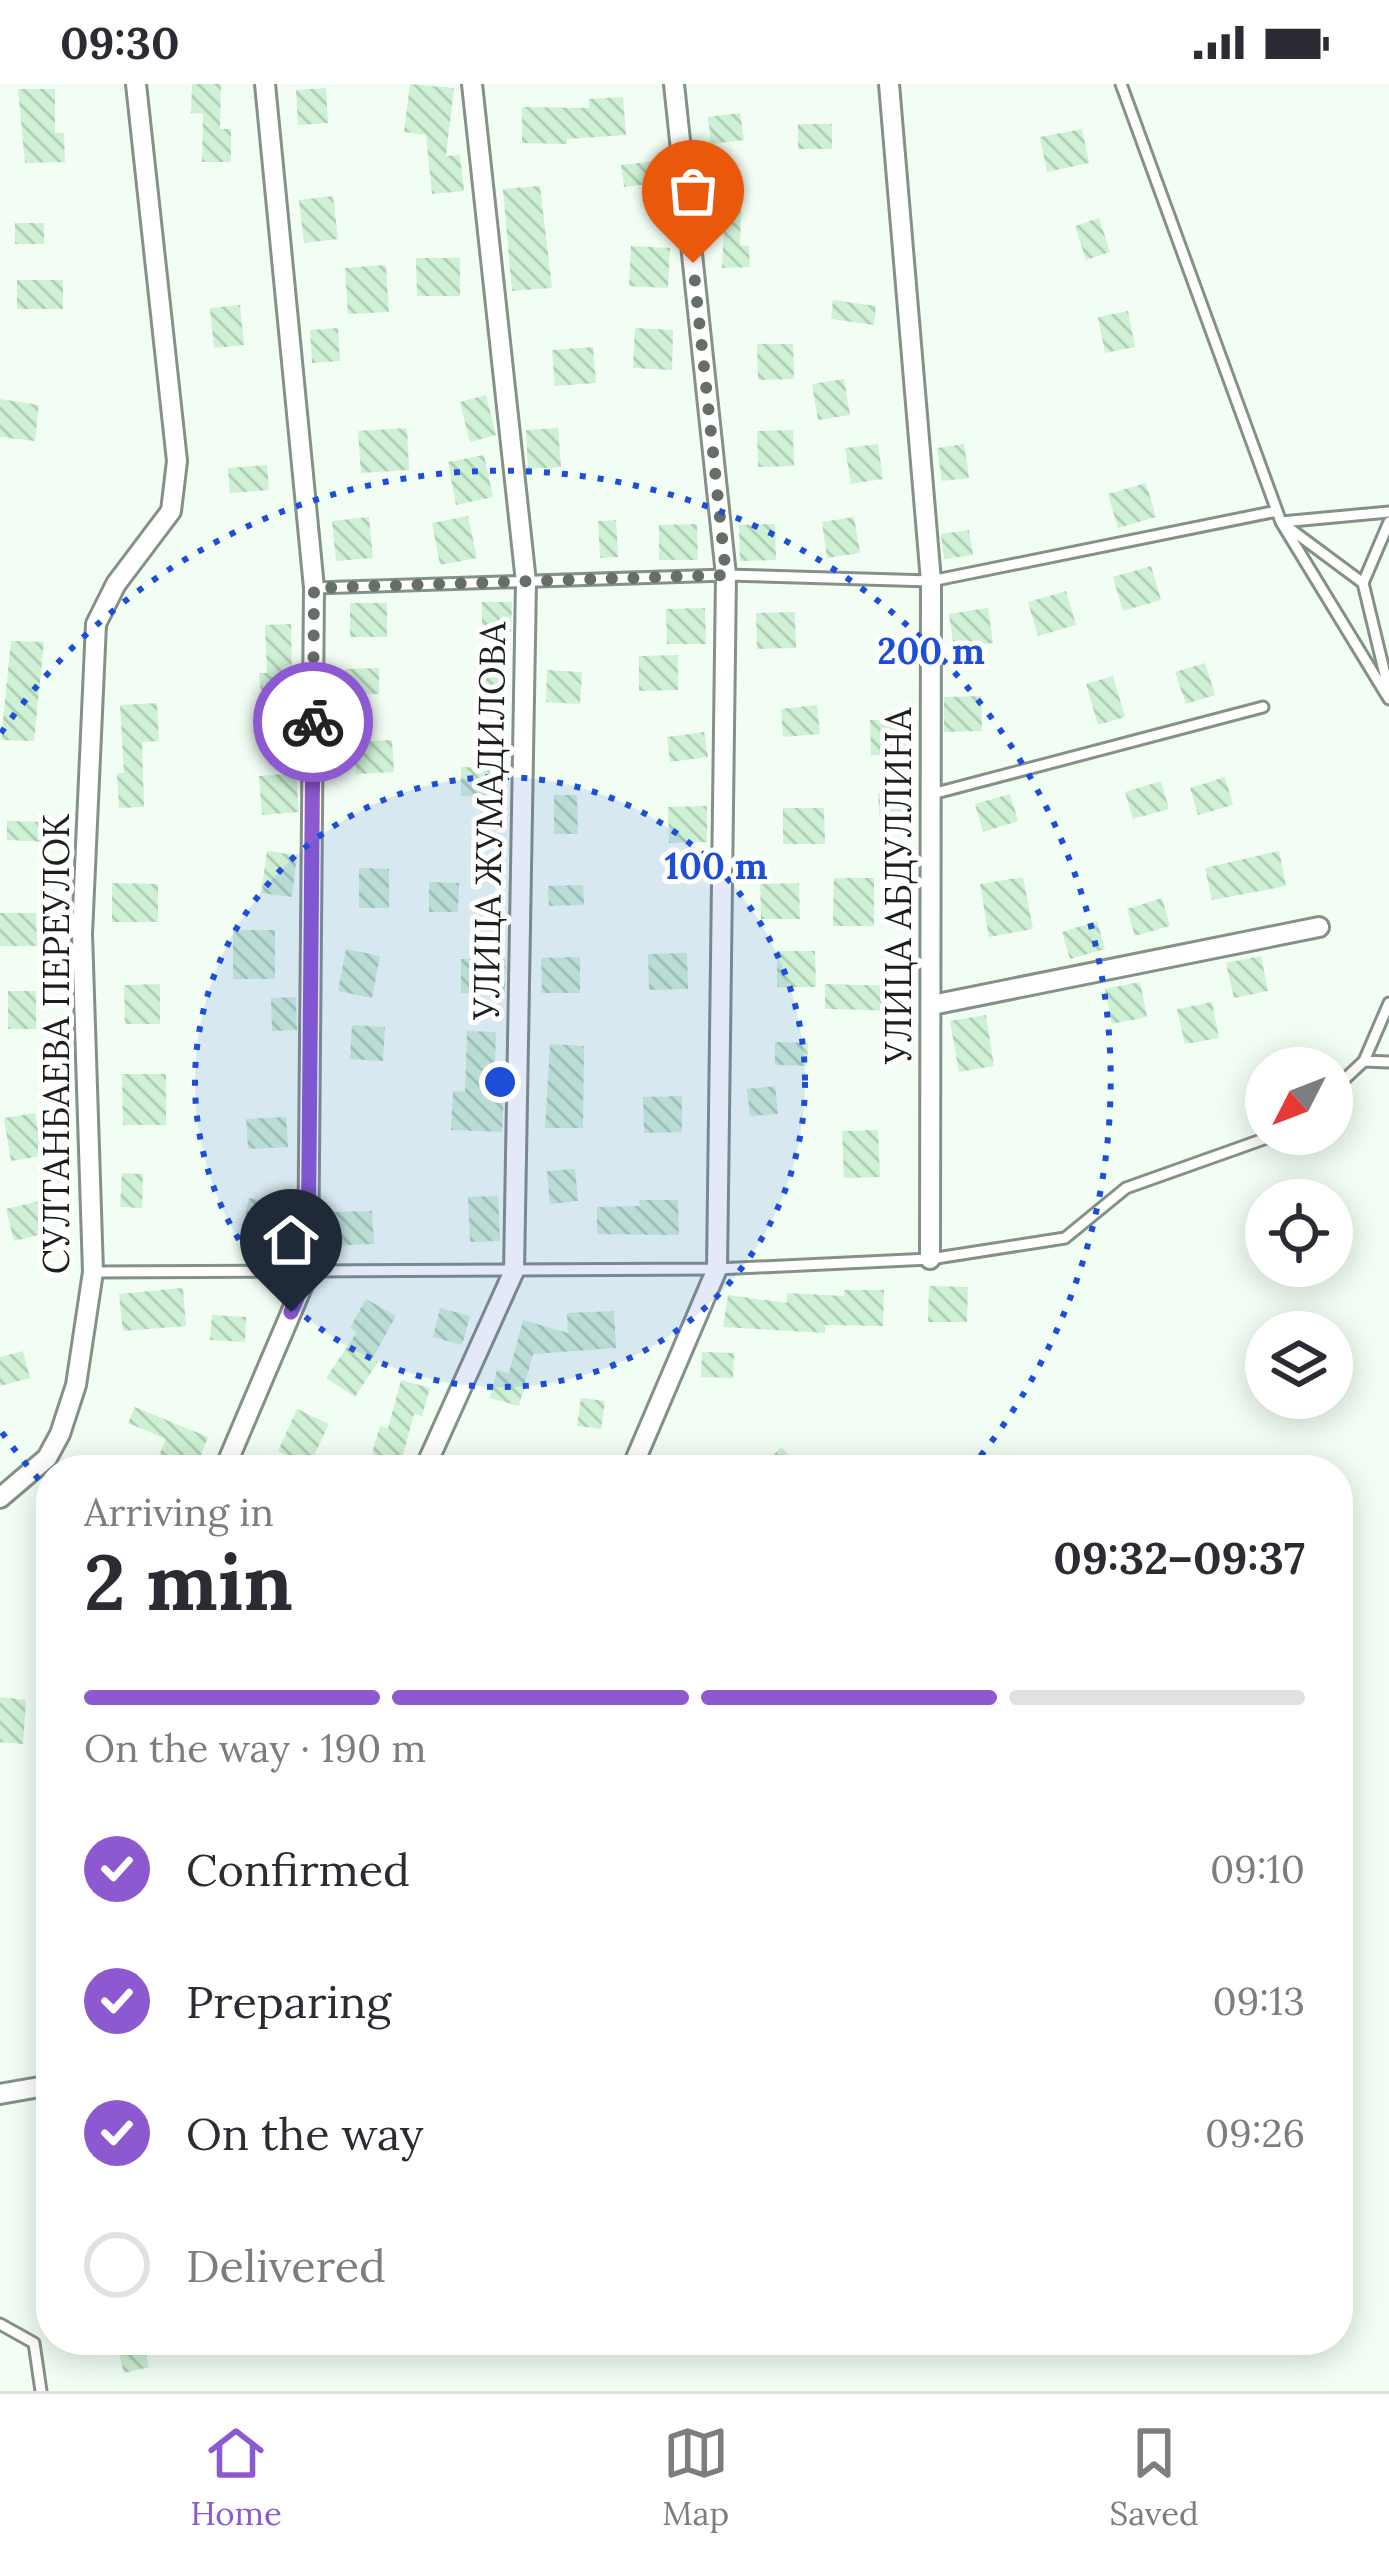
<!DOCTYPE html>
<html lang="en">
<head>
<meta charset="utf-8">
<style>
  body { margin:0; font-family:Lora,serif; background:#f7f7f7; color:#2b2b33; height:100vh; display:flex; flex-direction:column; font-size:45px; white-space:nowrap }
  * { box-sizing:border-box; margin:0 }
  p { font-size:39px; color:#7c7c81 }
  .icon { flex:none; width:66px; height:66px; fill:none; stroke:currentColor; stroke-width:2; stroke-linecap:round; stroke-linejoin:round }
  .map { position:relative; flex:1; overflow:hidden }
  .drawer { position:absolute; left:36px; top:1371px; width:1317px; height:900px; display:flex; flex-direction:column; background:#fff; border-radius:48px; box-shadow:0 6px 30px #0003 }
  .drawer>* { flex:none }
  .needle { width:78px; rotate:228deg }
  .fabs { position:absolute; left:1245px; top:963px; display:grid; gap:24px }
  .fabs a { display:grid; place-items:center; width:108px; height:108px; border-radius:50%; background:#fff; box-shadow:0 6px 30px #0003; font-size:60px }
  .pin { position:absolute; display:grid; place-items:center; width:102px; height:102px; color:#fff; margin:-123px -51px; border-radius:50% 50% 50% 0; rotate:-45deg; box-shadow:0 0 12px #0007 }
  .pin .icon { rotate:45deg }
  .courier { position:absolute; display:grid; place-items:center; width:120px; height:120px; margin:-60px; border:9px solid #8d59d1; border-radius:50%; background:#fff; color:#222; box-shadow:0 3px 15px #0007 }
  .overview em { font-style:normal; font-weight:700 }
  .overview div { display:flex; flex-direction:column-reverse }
  .overview { display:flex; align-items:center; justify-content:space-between; height:204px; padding:0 48px }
  h1 { font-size:78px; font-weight:700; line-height:90px }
  .bar { display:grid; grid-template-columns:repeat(4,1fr); gap:18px 12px; align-content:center; height:144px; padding:0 48px }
  .bar i { height:15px; border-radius:9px; background:#e1e1e2 }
  .bar .current { background:#8d59d1 }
  .bar p { grid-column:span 4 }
  ol { padding:0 48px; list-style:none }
  li { display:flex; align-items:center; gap:36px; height:132px }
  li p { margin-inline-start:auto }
  li .icon { padding:12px; border-radius:50%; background:#8d59d1; color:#fff; stroke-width:4 }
  li:last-child { color:#7c7c81 }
  li i { width:66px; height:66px; border:6px solid #e1e1e2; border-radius:50% }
  .status { display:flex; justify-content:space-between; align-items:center; height:84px; padding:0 60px; background:#fff; direction:ltr }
  .status svg { height:33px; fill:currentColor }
  .menu { display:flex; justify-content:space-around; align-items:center; height:168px; border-top:3px solid #e1e1e2; background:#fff; font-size:33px; color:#7c7c81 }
  .menu a { display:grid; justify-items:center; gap:6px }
  .menu .current { color:#8d59d1 }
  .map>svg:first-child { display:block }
  .building { fill:url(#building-back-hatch) }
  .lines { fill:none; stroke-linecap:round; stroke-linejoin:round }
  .service-casing { stroke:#849186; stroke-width:15 }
  .minor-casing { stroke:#849186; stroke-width:24 }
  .service { stroke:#fff; stroke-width:9 }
  .minor { stroke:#fff; stroke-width:18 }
  .done { stroke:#666e68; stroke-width:12; stroke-dasharray:0 21.6 }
  .route { stroke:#8d59d1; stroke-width:15 }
  .ring { fill:none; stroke:#1d4ed8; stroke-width:6; stroke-dasharray:6 12 }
  .labels { text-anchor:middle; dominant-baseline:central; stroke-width:10; stroke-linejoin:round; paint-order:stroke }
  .street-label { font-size:36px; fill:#1b201c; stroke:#fff }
  .centre { fill:#1d4ed8; stroke:#fff; stroke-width:6 }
  .ring-label { font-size:36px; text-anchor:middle; font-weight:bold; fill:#1d4ed8; stroke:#fff; stroke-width:10; stroke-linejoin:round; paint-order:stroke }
</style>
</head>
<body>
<div class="status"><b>09:30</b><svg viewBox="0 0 49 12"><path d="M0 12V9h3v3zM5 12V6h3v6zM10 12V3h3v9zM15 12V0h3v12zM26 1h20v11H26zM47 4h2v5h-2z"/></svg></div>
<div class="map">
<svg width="1389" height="2307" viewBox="0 0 1389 2307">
  <defs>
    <pattern id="building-back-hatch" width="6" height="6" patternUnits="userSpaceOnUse" patternTransform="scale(3)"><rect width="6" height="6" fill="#cef1d5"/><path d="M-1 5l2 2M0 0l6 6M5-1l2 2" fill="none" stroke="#b0ceb6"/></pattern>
  </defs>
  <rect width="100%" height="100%" fill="#f2fef4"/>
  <path class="building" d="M192,0H221L220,45H231V78H202L203,30L191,29Z
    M410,0L454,4L446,72L460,71L464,107L432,110L426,51L404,48Z
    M326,4L328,39L298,41L296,6Z
    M18,5H55V49H64L65,78L25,79Z
    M623,13L626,51L567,55V60L522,59V23L589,24V15Z
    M740,29L744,56L711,60L708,33Z
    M798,40H832V65H798Z
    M1082,45L1089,79L1047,88L1040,53Z
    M654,77L657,99L624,103L621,81Z
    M540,102L552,204L512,207L503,105Z
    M333,112L338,155L304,159L299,116Z
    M725,121L741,122L740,162H749L750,183L722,184Z
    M1099,134L1110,168L1086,176L1075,142Z
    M15,139H44V160H15Z
    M631,162L670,164L668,204L629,202Z
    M416,174H460V212H417Z
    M386,181L389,228L348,230L345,184Z
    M17,196H63V225H17Z
    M833,216L876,222L874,241L831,235Z
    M240,221L244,261L214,264L210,224Z
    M1128,227L1135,263L1105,269L1098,233Z
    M338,244L340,277L312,279L310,246Z
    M635,244L673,246L672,286L633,284Z
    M757,260H793L794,295L758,296Z
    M593,263L596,299L555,302L552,266Z
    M844,295L850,331L818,336L812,300Z
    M486,311L496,351L470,358L460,318Z
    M0,315L39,321L35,357L0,353Z
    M407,344L409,386L361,389L358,347Z
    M558,344L561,383L528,385L526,346Z
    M793,346L794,382L758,383L757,347Z
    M878,360L883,395L851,400L845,364Z
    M964,360L969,394L942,397L937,364Z
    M484,371L493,413L456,421L448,378Z
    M267,381L269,406L230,409L228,384Z
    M1146,399L1156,433L1118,444L1108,410Z
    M468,432L477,474L440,481L432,439Z
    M369,433L373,474L336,477L332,437Z
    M854,433L860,469L827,474L822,438Z
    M616,436L618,473L600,474L598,437Z
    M697,440L698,476H659V441Z
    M775,440L776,476L740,477L739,441Z
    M969,446L973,471L944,475L941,450Z
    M1151,482L1161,516L1123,527L1113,493Z
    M1066,507L1076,541L1038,552L1028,518Z
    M482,518H512L511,548L482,547Z
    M350,519H387V553H350Z
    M705,524L706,560H667L666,525Z
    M988,524L993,559L954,565L949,530Z
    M795,528L796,564L757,565L756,529Z
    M291,540L293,658L267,659L259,589H267L265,541Z
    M11,557L44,558L34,657L1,656Z
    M678,571V606L639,607V572Z
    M1205,579L1215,611L1186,620L1175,588Z
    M379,584V610L345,611V585Z
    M547,586L582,588L580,620L546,618Z
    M477,590H507L506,619H477Z
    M1113,592L1125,633L1098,641L1086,600Z
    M981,612L982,647L944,648V613Z
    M157,619L159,657L142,658L144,723L119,724L117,689H124L120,621Z
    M817,621L820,650L783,653L781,625Z
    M909,635L910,671H871L870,636Z
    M704,648L708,673L670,678L667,653Z
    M392,656L394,688L356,690L354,658Z
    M461,683L490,684V713L461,712Z
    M296,689L299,728L262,731L259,692Z
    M1225,693L1233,721L1198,731L1190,704Z
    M1161,697L1169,725L1133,735L1125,708Z
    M907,707L910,748L881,750L878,709Z
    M1010,710L1018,737L983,748L975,720Z
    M554,711H577L578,750H554Z
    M707,722V758L669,759L668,723Z
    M783,724H824L825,760H783Z
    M7,737L50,738L49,758L7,756Z
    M267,767L297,771L292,813L261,809Z
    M1279,767L1286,802L1212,816L1205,784Z
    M359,784L389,785V824H359Z
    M1023,793L1033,845L989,853L980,800Z
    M834,794H874V842H833Z
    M429,798L459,799L458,828H429Z
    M112,799L158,800V838H112Z
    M799,799L800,835H761L760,800Z
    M583,801L584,821L549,822L548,802Z
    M1162,814L1170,842L1135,852L1127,825Z
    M0,829H36L37,862H0Z
    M1097,837L1105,865L1070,875L1062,848Z
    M233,846H275V895H233Z
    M346,865L380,872L372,914L338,907Z
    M777,867H815L816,903H777Z
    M687,869L688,905L649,906L648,870Z
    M1261,872L1268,907L1234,914L1226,879Z
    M580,873V909H542L541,874Z
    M461,875H506L505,909H461Z
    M1140,898L1147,933L1112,940L1105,905Z
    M160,900V940H125L124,901Z
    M825,900L905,902L904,927L825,925Z
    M8,907H36V945H8Z
    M296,913L297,946L272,947L271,914Z
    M1212,918L1219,954L1185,960L1177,925Z
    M986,931L994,982L959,988L950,937Z
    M352,941L385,943L383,977L350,975Z
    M467,947L496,948L494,1010H504L502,1048L451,1046L453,1007L465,1008Z
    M775,958L808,959L807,982L775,981Z
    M550,960L584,962L583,1044H545Z
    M122,990H166V1041H123Z
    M775,1002L778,1030L750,1032L747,1005Z
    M682,1012V1048L644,1049L643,1013Z
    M35,1029L42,1072L11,1077L4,1034Z
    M286,1033L288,1063L248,1065L246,1035Z
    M878,1046L880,1093L844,1094L842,1047Z
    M575,1085L578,1117L550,1120L547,1087Z
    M122,1089L143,1090L142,1124L120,1123Z
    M498,1112L500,1157L470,1158L468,1113Z
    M249,1114L290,1122L282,1160L241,1151Z
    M639,1116H678L679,1151L597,1150V1123L640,1122Z
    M39,1117L46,1149L14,1157L6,1125Z
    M372,1127L374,1160L327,1162L325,1128Z
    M929,1202L968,1203L967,1238H928Z
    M183,1204L186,1242L123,1247L119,1210Z
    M844,1206H884L883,1242L825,1241V1249L723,1243L728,1211L787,1219V1209L844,1212Z
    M366,1215L396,1232L372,1275L378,1278L355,1313L326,1294L357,1248L350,1244Z
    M440,1224L470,1232L462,1261L433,1253Z
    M614,1227L616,1264L533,1270L519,1322L490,1314L497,1286L509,1289L523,1236L568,1249L567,1229Z
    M212,1231L246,1233L245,1258L210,1256Z
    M23,1267L30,1294L0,1302V1273Z
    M702,1268L734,1269L733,1294L701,1293Z
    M401,1296L430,1304L422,1332L414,1330L401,1378L372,1370L380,1342L388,1344Z
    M581,1314L605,1317L601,1345L577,1342Z
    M135,1323L208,1353L195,1386H153L166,1355L128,1339Z
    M297,1325L329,1340L309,1382L278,1367Z
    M781,1363L805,1386H759Z
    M0,1613L26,1616L23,1660L0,1658Z
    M116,2256H143L149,2283L124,2289Z"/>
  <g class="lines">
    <defs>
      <path id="service" d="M1121,0L1281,438L1389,615
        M1281,438L1389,428
        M1389,438L1363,499L1389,607
        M1285,441L1363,499
        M314,504L726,491L931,497L1277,427
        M932,710L1263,623
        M1364,977L1389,978
        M1332,1007L1364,977L1389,919
        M93,1188L717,1185L930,1175L1065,1154L1126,1104L1278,1050
        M0,2240L34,2259L41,2307"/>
      <path id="minor" d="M889,0L931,497L930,1175
        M932,921L1319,843
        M224,1386L308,1189L314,504L265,0
        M424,1386L514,1187L526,498L472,0
        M631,1386L717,1185L726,491L674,0
        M0,1414L47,1374L60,1350L76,1301L93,1188L82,850L96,540L116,500L171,427L177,377L136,0
        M0,2010L51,2001"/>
    </defs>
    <use href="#service" class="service-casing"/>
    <use href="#minor" class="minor-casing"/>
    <use href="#service" class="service"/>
    <use href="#minor" class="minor"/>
  </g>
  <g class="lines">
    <path class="done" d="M313,638L314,504L726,491L693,179"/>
    <path class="route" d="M291,1228L308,1189L313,638"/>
  </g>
  <circle cx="500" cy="998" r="305" fill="#1d4ed8" fill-opacity=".12"/>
  <g class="ring">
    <circle cx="500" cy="998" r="305"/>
    <path d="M51 1409A609 609 0 0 1 1 1347M1 649A609 609 0 1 1 970 1385"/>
  </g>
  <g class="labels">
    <g class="street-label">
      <text transform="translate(489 737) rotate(-89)">УЛИЦА ЖУМАДИЛОВА</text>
      <text transform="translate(898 802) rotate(-90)">УЛИЦА АБДУЛЛИНА</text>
      <text transform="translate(56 960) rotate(-90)">СУЛТАНБАЕВА ПЕРЕУЛОК</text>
    </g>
  </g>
  <circle cx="500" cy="998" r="18" class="centre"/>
  <g class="ring-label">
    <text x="931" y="580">200 m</text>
    <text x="716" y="795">100 m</text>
  </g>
</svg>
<div class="fabs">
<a><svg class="needle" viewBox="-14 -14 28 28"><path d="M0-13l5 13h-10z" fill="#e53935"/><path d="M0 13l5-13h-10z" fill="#7c7c81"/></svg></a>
<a><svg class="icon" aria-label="locate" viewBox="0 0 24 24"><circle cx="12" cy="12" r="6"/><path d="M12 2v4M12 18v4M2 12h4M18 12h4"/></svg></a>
<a><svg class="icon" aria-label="layers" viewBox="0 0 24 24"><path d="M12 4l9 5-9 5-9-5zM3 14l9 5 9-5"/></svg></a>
</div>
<div class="pin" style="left:693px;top:179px;background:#ea580c"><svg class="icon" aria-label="bag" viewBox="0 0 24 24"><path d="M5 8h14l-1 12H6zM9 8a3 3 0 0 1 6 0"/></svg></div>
<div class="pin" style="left:291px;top:1228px;background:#1f2937"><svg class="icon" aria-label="home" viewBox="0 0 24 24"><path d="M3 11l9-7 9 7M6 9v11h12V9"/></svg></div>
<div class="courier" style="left:313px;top:638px"><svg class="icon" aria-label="bike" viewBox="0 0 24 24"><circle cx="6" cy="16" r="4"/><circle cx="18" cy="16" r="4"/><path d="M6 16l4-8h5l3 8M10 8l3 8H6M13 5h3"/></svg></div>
<section class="drawer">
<div class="overview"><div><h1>2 min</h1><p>Arriving in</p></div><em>09:32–09:37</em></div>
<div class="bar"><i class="current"></i><i class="current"></i><i class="current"></i><i></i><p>On the way · 190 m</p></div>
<ol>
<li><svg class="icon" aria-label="check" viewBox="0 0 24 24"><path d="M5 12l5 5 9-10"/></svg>Confirmed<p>09:10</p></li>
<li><svg class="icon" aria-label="check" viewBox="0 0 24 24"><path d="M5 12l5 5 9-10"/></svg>Preparing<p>09:13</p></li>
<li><svg class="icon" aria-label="check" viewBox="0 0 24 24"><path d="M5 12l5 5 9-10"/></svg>On the way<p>09:26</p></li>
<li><i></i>Delivered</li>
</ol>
</section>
</div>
<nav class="menu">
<a class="current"><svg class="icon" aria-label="home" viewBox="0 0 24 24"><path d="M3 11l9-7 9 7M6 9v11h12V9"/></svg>Home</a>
<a><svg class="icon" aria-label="map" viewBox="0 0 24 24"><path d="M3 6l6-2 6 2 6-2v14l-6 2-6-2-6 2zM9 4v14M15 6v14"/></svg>Map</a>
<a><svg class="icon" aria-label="saved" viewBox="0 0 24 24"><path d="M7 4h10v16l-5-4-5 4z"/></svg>Saved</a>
</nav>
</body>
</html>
